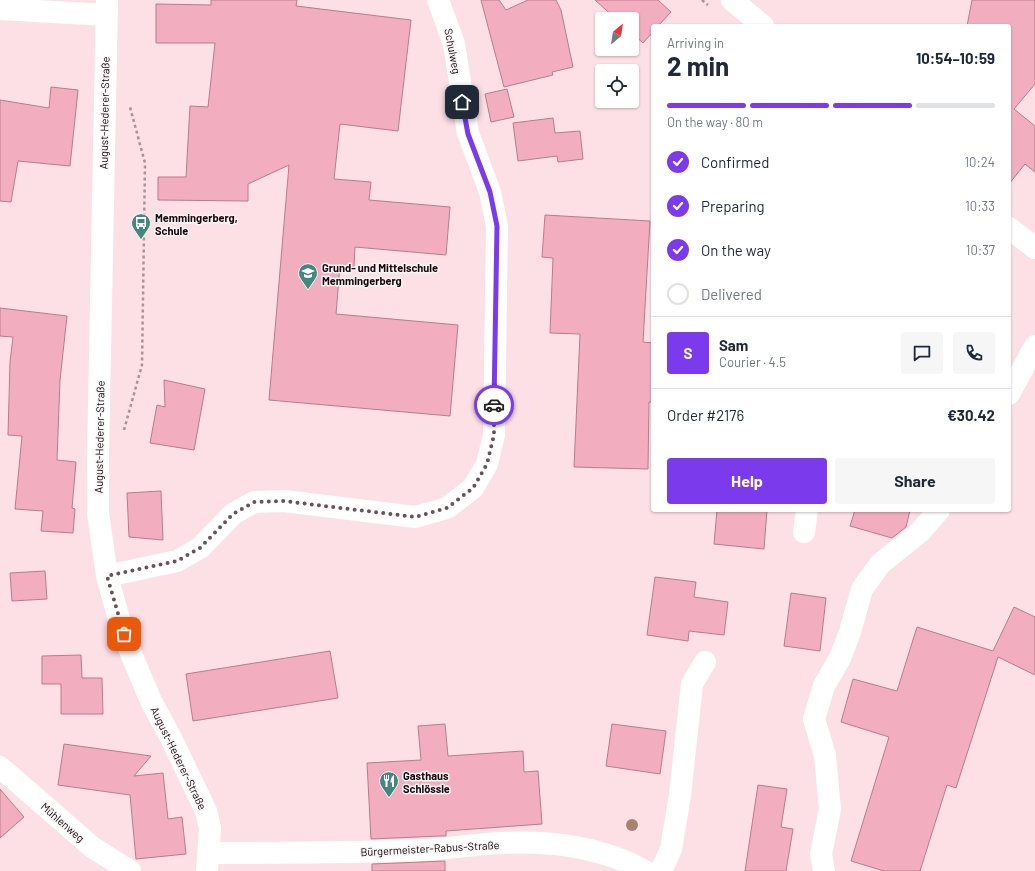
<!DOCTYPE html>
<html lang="en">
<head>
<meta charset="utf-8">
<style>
  body { margin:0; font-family:Barlow,sans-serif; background:#f6f6f7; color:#1f2937; height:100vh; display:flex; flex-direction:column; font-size:15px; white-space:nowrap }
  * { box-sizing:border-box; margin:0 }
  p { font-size:13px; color:#747a83 }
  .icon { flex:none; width:22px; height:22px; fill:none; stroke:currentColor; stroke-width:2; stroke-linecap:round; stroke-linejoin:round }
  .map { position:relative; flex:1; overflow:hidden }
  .side { position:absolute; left:651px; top:24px; width:360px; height:488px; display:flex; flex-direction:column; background:#fff; border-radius:4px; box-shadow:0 1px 3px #0004 }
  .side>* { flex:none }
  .needle { width:26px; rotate:30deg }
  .controls { position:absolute; left:595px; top:12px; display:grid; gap:8px }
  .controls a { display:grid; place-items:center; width:44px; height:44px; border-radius:4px; background:#fff; box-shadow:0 1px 3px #0004; font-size:20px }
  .pin { position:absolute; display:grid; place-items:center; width:34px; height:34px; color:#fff; margin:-17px; border-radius:8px; box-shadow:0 2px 6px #0006 }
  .courier { position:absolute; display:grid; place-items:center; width:40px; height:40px; margin:-20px; border:3px solid #7c3aed; border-radius:50%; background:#fff; color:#222; box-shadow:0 1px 5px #0007 }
  .headline em { font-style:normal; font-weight:700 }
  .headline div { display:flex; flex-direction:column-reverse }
  .headline { display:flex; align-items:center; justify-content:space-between; height:68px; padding:0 16px }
  h1 { font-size:26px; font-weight:700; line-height:30px }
  .bar { display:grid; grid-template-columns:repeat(4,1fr); gap:6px 4px; align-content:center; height:48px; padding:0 16px }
  .bar i { height:5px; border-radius:3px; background:#e0e1e3 }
  .bar .current { background:#7c3aed }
  .bar p { grid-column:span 4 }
  .line { display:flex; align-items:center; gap:10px; padding:0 16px; border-top:1px solid #e0e1e3 }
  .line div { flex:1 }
  .round { display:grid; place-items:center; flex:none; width:42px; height:42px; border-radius:4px; background:#f6f6f7 }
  ol { padding:0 16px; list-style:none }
  li { display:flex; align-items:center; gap:12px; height:44px }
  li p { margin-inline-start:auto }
  li .icon { padding:4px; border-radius:50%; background:#7c3aed; color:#fff; stroke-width:4 }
  li:last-child { color:#747a83 }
  li i { width:22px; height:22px; border:2px solid #e0e1e3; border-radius:50% }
  .action { display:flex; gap:8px; margin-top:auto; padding:8px 16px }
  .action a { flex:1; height:46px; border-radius:4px; background:#7c3aed; color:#fff; font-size:16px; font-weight:700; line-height:46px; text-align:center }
  .action a+a { background:#f6f6f7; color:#1f2937 }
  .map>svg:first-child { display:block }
  .building { fill:#f2aebe; stroke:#ba7b8a }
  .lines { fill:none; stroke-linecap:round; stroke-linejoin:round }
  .path { stroke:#ab9197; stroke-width:2.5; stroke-dasharray:3 3; stroke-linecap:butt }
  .minor { stroke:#fff; stroke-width:22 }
  .tree { fill:#a6836e }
  .done { stroke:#695258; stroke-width:4; stroke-dasharray:0 7.2 }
  .route { stroke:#7c3aed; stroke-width:5 }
  .labels { text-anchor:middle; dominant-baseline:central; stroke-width:3; stroke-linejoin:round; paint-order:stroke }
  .street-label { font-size:11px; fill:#1a050b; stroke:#f6f6f6 }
  .poi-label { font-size:11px; font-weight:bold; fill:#1a050b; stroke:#f6f6f6; text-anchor:start }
</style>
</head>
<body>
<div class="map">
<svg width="1035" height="871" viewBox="0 0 1035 871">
  <rect width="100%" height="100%" fill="#fde0e6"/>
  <path class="building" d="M211,0H297L296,6L411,20L398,131L340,124L334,179L371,182L369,200L450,207L446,255L355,247L354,267L340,266L336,314L458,325L450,416L269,400L289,165L248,184V201L158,200V177H186L190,106L208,107L215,43H156V4L211,5Z
    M481,0H499L506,10L528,0H556L561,10L573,67L552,72L553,75L504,87Z
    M595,0H658L671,12L658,26H653V32L643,43L632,33V19H616Z
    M972,0H1035V84L1014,109L1035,126V172L1025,164L1009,184V26H967Z
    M51,87L78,90L70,166L18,161L11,202L0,201V100L49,108Z
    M507,89L514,117L491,122L485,94Z
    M553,118L555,133L580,131L583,159L558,162L557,156L518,161L513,123Z
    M545,215L650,221L643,342L653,343V402H649L648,469L574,467L580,334L550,333L553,258L542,257Z
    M0,308L67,316L60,380L57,460L76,462L72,508L75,509L73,533L41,531L43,511L15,509L22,436L8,435L10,362L13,337L0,336Z
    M164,380L205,389L194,450L150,443L157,405L165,407Z
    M161,491L163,540L129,537L127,493Z
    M717,510H767L764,549L714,544Z
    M855,510H910L906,527L892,538L850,526Z
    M45,571L47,599L12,601L10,573Z
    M655,577L696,582L694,597L728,602L724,635L689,631L688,641L647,635Z
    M791,593L826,598L820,651L784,646Z
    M1014,607L1035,617V675L998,657L956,788L947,785L920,871H884L851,861L889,737L841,722L853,679L897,691L917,627L993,651Z
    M330,651L338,698L193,721L186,674Z
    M81,655L82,678H102L103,714H61V684H42V656Z
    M445,724L448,756L523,751L524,772L538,771L542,824L446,831V836H440L371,839L367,763L421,760L418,726Z
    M612,724L666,731L660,774L606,766Z
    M64,744L151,756L134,776L163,773L168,819L182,817L186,854L136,859L130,795L58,785Z
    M758,785L787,789L781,827L793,829L786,871H745Z
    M0,789L24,817L0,838Z
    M445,861V871H372V864Z"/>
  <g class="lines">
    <path class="path" d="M702,0L708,5
      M124,430L142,365L145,163L130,107"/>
    <path class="minor" d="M107,0L98,455V513L107,576L120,623L132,656L151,701L171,738L206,811L210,828L207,871
      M732,0L763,26
      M0,9L107,15
      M1009,228L1035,248
      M1009,394L1035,346
      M804,532L807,510
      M107,576L177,561L200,548L233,514L254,502L284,501L415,517L447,508L473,488L487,464L494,435L497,226L490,192L468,133L454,44L438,0
      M0,767L92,847L130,871
      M210,853C280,853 351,853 422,850C448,849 474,844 501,843C551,841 600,846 645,871
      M661,871L671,849L680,795L692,684L705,662
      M824,871L821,854L830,809L825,756L814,719L824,686L840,658L850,632L862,589L880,564L920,532L939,510"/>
  </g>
  <circle class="tree" cx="632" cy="825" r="6"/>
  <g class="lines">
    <path class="done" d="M124,634L107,576L177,561L200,548L233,514L254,502L284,501L415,517L447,508L473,488L487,464L494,435V405"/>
    <path class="route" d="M462,102L468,134L490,192L497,226L494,405"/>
  </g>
  <defs>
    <symbol id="bus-pin" viewBox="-11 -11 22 30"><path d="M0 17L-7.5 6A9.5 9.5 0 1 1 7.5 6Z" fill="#43887f" stroke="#f6f6f6"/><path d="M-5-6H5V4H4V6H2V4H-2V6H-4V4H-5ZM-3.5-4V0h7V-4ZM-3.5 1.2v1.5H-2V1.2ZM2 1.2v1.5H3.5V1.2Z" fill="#fff"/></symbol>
    <symbol id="school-pin" viewBox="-11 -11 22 30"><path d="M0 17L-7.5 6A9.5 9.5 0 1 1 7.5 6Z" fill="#43887f" stroke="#f6f6f6"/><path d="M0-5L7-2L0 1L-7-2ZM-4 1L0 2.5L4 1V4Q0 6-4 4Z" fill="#fff"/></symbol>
    <symbol id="restaurant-pin" viewBox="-11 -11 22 30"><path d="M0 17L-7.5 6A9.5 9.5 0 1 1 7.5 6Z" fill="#43887f" stroke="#f6f6f6"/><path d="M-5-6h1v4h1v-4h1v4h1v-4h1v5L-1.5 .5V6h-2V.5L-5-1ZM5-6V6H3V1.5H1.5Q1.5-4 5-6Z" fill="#fff"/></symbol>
  </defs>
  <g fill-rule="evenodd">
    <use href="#bus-pin" x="130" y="212" width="22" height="30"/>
    <use href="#school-pin" x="297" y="262" width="22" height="30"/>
    <use href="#restaurant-pin" x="378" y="770" width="22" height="30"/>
  </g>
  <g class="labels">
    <g class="street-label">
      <text transform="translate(453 51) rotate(79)">Schulweg</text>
      <text transform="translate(104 113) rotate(-89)">August-Hederer-Straße</text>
      <text transform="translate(99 437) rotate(-89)">August-Hederer-Straße</text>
      <text transform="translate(179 758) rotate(64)">August-Hederer-Straße</text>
      <text transform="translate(63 822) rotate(41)">Mühlenweg</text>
      <text transform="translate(430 848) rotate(-3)">Bürgermeister-Rabus-Straße</text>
    </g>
    <g class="poi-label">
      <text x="155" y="217">Memmingerberg,<tspan x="155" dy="13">Schule</tspan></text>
      <text x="322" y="267">Grund- und Mittelschule<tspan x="322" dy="13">Memmingerberg</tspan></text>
      <text x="403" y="775">Gasthaus<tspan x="403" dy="13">Schlössle</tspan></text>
    </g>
  </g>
</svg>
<div class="controls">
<a><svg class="needle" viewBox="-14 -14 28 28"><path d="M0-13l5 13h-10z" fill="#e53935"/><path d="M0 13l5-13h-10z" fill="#747a83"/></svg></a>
<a><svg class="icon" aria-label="locate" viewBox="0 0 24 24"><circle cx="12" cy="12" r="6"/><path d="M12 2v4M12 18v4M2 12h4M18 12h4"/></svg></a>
</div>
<div class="pin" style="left:124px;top:634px;background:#ea580c"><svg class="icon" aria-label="bag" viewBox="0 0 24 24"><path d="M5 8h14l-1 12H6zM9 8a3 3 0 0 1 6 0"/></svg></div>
<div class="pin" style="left:462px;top:102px;background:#1f2937"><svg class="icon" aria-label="home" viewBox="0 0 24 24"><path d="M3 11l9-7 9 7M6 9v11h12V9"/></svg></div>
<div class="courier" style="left:494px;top:405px"><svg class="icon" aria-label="car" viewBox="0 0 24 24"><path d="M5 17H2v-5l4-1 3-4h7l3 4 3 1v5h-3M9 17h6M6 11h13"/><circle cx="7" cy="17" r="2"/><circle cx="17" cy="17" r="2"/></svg></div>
<section class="side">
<div class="headline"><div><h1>2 min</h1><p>Arriving in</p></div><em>10:54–10:59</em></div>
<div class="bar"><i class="current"></i><i class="current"></i><i class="current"></i><i></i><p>On the way · 80 m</p></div>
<ol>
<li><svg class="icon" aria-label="check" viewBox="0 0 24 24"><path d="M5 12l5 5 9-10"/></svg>Confirmed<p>10:24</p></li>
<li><svg class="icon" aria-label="check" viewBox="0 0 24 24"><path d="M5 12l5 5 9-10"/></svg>Preparing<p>10:33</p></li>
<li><svg class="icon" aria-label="check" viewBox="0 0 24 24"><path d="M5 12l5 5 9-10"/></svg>On the way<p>10:37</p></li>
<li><i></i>Delivered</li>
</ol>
<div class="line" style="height:72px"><b class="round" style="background:#7c3aed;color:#fff">S</b><div><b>Sam</b><p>Courier · 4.5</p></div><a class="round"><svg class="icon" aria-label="chat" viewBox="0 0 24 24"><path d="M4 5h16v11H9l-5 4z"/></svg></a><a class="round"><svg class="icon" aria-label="phone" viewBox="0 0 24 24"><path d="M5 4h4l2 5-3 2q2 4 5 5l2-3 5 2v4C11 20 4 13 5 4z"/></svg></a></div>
<div class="line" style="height:52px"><div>Order #2176</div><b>€30.42</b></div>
<div class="action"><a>Help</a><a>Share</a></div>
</section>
</div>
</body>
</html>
